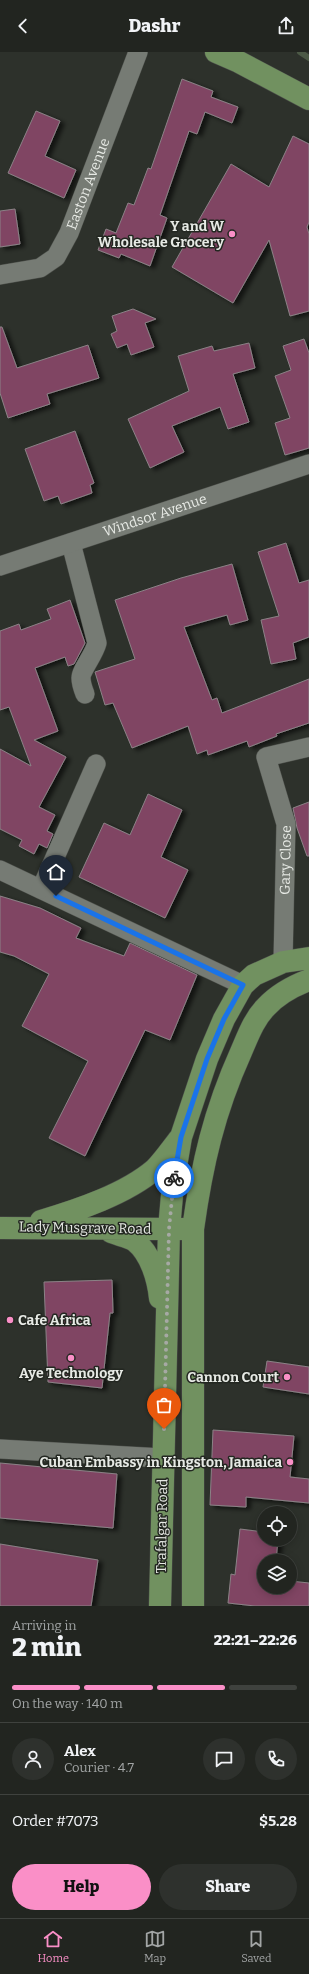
<!DOCTYPE html>
<html lang="en">
<head>
<meta charset="utf-8">
<style>
  body { margin:0; font-family:Bitter,serif; background:#2e312d; color:#f1f3f6; height:100vh; display:flex; flex-direction:column; font-size:15px; white-space:nowrap }
  * { box-sizing:border-box; margin:0 }
  p { font-size:13px; color:#a2a5a5 }
  .icon { flex:none; width:22px; height:22px; fill:none; stroke:currentColor; stroke-width:2; stroke-linecap:round; stroke-linejoin:round }
  .map { position:relative; height:1554px; overflow:hidden }
  .side { display:flex; flex-direction:column; background:#222520; flex:1 }
  .side>* { flex:none }
  .fabs { position:absolute; left:257px; top:1454px; display:grid; gap:8px }
  .fabs a { display:grid; place-items:center; width:40px; height:40px; border-radius:50%; background:#222520; box-shadow:0 2px 10px #0003,0 0 0 1px #3f423e; font-size:20px }
  .pin { position:absolute; display:grid; place-items:center; width:34px; height:34px; color:#fff; margin:-41px -17px; border-radius:50% 50% 50% 0; rotate:-45deg; box-shadow:0 0 4px #0007 }
  .pin .icon { rotate:45deg }
  .courier { position:absolute; display:grid; place-items:center; width:40px; height:40px; margin:-20px; border:3px solid #1a73e8; border-radius:50%; background:#fff; color:#222; box-shadow:0 1px 5px #0007 }
  .headline em { font-style:normal; font-weight:800 }
  .headline div { display:flex; flex-direction:column-reverse }
  .headline { display:flex; align-items:center; justify-content:space-between; height:68px; padding:0 12px }
  h1 { font-size:26px; font-weight:800; line-height:30px }
  .bar { display:grid; grid-template-columns:repeat(4,1fr); gap:6px 4px; align-content:center; height:48px; padding:0 12px }
  .bar i { height:5px; border-radius:3px; background:#3f423e }
  .bar .active { background:#fa8fc7 }
  .bar p { grid-column:span 4 }
  .line { display:flex; align-items:center; gap:10px; padding:0 12px; border-top:1px solid #3f423e }
  .line div { flex:1 }
  .round { display:grid; place-items:center; flex:none; width:42px; height:42px; border-radius:21px; background:#2e312d }
  .primary-button { display:flex; gap:8px; margin-top:auto; padding:8px 12px }
  .primary-button a { flex:1; height:46px; border-radius:24px; background:#fa8fc7; color:#111; font-size:16px; font-weight:800; line-height:46px; text-align:center }
  .primary-button a+a { background:#2e312d; color:#f1f3f6 }
  header { display:flex; justify-content:space-between; align-items:center; height:52px; padding:0 12px; background:#222520; font-size:18px; font-weight:800 }
  .menu { display:flex; justify-content:space-around; align-items:center; height:56px; border-top:1px solid #3f423e; background:#222520; font-size:11px; color:#a2a5a5 }
  .menu a { display:grid; justify-items:center; gap:2px }
  .menu .active { color:#fa8fc7 }
  .map>svg:first-child { display:block }
  .lines { fill:none; stroke-linecap:round; stroke-linejoin:round }
  .stream { stroke:#4c5946; stroke-width:6 }
  .building { fill:#804564; stroke:#8b8286; filter:url(#shadow) }
  .minor-casing { stroke:#4c4f4a; stroke-width:20 }
  .major-casing { stroke:#4c4f4a; stroke-width:23 }
  .minor { stroke:#767b74; stroke-width:19 }
  .major { stroke:#719160; stroke-width:22 }
  .done { stroke:#a6a9a4; stroke-width:4; stroke-dasharray:0 7.2 }
  .route { stroke:#1a73e8; stroke-width:5 }
  .poi-dot { fill:#fa8fc7; stroke:#232721; stroke-width:1.5 }
  .labels { text-anchor:middle; dominant-baseline:central; stroke-width:3; stroke-linejoin:round; paint-order:stroke }
  .street-label { font-size:14px; fill:#e7eae5; stroke:#232721 }
  .poi-label { font-size:14px; font-weight:bold; fill:#e7eae5; stroke:#232721; text-anchor:end }
</style>
</head>
<body>
<header><svg class="icon" aria-label="back" viewBox="0 0 24 24"><path d="M15 5l-7 7 7 7"/></svg>Dashr<svg class="icon" aria-label="share" viewBox="0 0 24 24"><path d="M12 15V3M7 8l5-5 5 5M5 13v7h14v-7"/></svg></header>
<div class="map">
<svg width="309" height="1554" viewBox="0 0 309 1554">
  <defs>
    <filter id="shadow"><feDropShadow dx="4.5" dy="2.5" stdDeviation="2" flood-color="#0009"/></filter>
  </defs>
  <rect width="100%" height="100%" fill="#2d312b"/>
  <g class="lines">
    <path class="stream" d="M300,0L309,6"/>
  </g>
  <path class="building" d="M182,27L213,39L211,45L238,55L232,71L205,60L197,82L189,79L160,163L167,166L150,214L121,202L119,206L98,198L106,177L116,181L128,151L134,153L148,116L151,117Z
    M36,59L60,69L45,104L76,118L64,146L8,121Z
    M293,84L309,92V170L307,175L309,182V259L290,264L269,188L233,251L172,215L231,112L269,135Z
    M15,157L20,192L0,195V159Z
    M133,257L156,267L145,271L154,295L131,303L127,292L117,296L111,282L117,279L112,264Z
    M0,275H2L17,316L88,293L99,326L47,342L50,352L8,366L0,341Z
    M304,287L309,301V396L285,403L275,371L290,366L275,324L291,318L283,294Z
    M249,291L255,316L233,322L249,370L228,377L220,355L172,374L184,400L150,416L128,367L189,339L178,304L212,294L214,299Z
    M75,379L94,431L90,433L92,441L61,452L58,444L44,449L25,397Z
    M286,491L299,531L309,528V585L293,591L296,607L271,612L261,568L279,564L258,500Z
    M232,512L248,568L230,573L227,563L184,575L212,648L217,646L222,661L309,627V671L276,682L277,684L249,695L247,689L208,703L207,698L197,702L188,674L132,696L113,651L105,653L95,620L135,607L115,548L181,526Z
    M70,548L85,591L83,595L74,612L68,614L65,605L35,616L58,679L34,688L66,705L39,755L55,763L47,779L53,782L47,796L39,792L34,802L19,794L22,788L0,777V697L31,714L9,655L0,658V579L19,572L21,578L51,567L47,557Z
    M148,742L182,758L161,805L188,818L165,866L79,825L104,771L130,783Z
    M309,750V804H307L297,776L293,756Z
    M0,844L40,856L81,876L76,886L124,904L130,891L197,923L170,988L145,978L85,1104L49,1086L88,1009L22,974L49,922L14,904L0,900Z
    M112,1228L113,1261H110L102,1336L48,1330L44,1230Z
    M267,1309L309,1315V1342L263,1335Z
    M213,1378L294,1384L290,1425L309,1427V1451L246,1445V1455L210,1453Z
    M0,1411L117,1422L113,1476L0,1466Z
    M240,1477L264,1480V1487H278L276,1509H264V1535H290V1529L309,1531V1554H255L228,1551L231,1522L235,1523Z
    M0,1492L98,1508L91,1554H0Z"/>
  <g class="lines">
    <defs>
      <g id="minor">
        <path id="s1" d="M0,223L40,216L56,205L69,181L138,0"/>
        <path d="M71,491L97,591C94,603 81,618 81,626C81,631 83,637 85,642"/>
        <path id="s2" d="M0,514L309,412"/>
        <path d="M0,818L243,933"/>
        <path d="M41,837L96,712"/>
        <path id="s3" d="M283,910L286,772L266,705L309,695"/>
        <path d="M0,1397L163,1406"/>
      </g>
      <path id="major" d="M216,0L239,10L309,47
        M41,1169C78,1158 126,1142 155,1117C164,1108 172,1096 180,1086
        M0,1176L184,1177
        M111,1180C118,1183 129,1185 135,1189C151,1202 158,1227 160,1246
        M160,1554L169,1177L173,1132L181,1085L207,1007L224,967L243,933L254,923L283,910L309,906
        M193,1554V1177C202,1112 214,1060 241,1000C248,984 254,967 266,955C278,942 293,934 309,928"/>
    </defs>
    <use href="#minor" class="minor-casing"/>
    <use href="#major" class="major-casing"/>
    <use href="#minor" class="minor"/>
    <use href="#major" class="major"/>
  </g>
  <g class="lines">
    <path class="done" d="M164,1377L169,1177L174,1126"/>
    <path class="route" d="M56,844L243,933L224,967L207,1007L181,1085L174,1126"/>
  </g>
  <g class="poi-dot">
    <circle cx="232" cy="182" r="4"/>
    <circle cx="10" cy="1268" r="4"/>
    <circle cx="71" cy="1306" r="4"/>
    <circle cx="287" cy="1325" r="4"/>
    <circle cx="290" cy="1410" r="4"/>
  </g>
  <g class="labels">
    <g class="street-label">
      <text stroke="none"><textPath href="#s1" startOffset="140">Easton Avenue</textPath></text>
      <text stroke="none"><textPath href="#s2" startOffset="163">Windsor Avenue</textPath></text>
      <text stroke="none"><textPath href="#s3" startOffset="102">Gary Close</textPath></text>
      <text transform="translate(85 1176) rotate(1)">Lady Musgrave Road</text>
      <text transform="translate(162 1474) rotate(-89)">Trafalgar Road</text>
    </g>
    <g class="poi-label">
      <text x="224" y="174">Y and W<tspan x="224" dy="16">Wholesale Grocery</tspan></text>
      <text x="18" y="1268" text-anchor="start">Cafe Africa</text>
      <text x="71" y="1321" text-anchor="middle">Aye Technology</text>
      <text x="279" y="1325">Cannon Court</text>
      <text x="282" y="1410">Cuban Embassy in Kingston, Jamaica</text>
    </g>
  </g>
</svg>
<div class="fabs">
<a><svg class="icon" aria-label="locate" viewBox="0 0 24 24"><circle cx="12" cy="12" r="6"/><path d="M12 2v4M12 18v4M2 12h4M18 12h4"/></svg></a>
<a><svg class="icon" aria-label="layers" viewBox="0 0 24 24"><path d="M12 4l9 5-9 5-9-5zM3 14l9 5 9-5"/></svg></a>
</div>
<div class="pin" style="left:164px;top:1377px;background:#ea580c"><svg class="icon" aria-label="bag" viewBox="0 0 24 24"><path d="M5 8h14l-1 12H6zM9 8a3 3 0 0 1 6 0"/></svg></div>
<div class="pin" style="left:56px;top:844px;background:#1f2937"><svg class="icon" aria-label="home" viewBox="0 0 24 24"><path d="M3 11l9-7 9 7M6 9v11h12V9"/></svg></div>
<div class="courier" style="left:174px;top:1126px"><svg class="icon" aria-label="bike" viewBox="0 0 24 24"><circle cx="6" cy="16" r="4"/><circle cx="18" cy="16" r="4"/><path d="M6 16l4-8h5l3 8M10 8l3 8H6M13 5h3"/></svg></div>
</div>
<section class="side">
<div class="headline"><div><h1>2 min</h1><p>Arriving in</p></div><em>22:21–22:26</em></div>
<div class="bar"><i class="active"></i><i class="active"></i><i class="active"></i><i></i><p>On the way · 140 m</p></div>
<div class="line" style="height:72px"><a class="round"><svg class="icon" aria-label="person" viewBox="0 0 24 24"><circle cx="12" cy="8" r="4"/><path d="M4 21q1-7 8-7t8 7"/></svg></a><div><b>Alex</b><p>Courier · 4.7</p></div><a class="round"><svg class="icon" aria-label="chat" viewBox="0 0 24 24"><path d="M4 5h16v11H9l-5 4z"/></svg></a><a class="round"><svg class="icon" aria-label="phone" viewBox="0 0 24 24"><path d="M5 4h4l2 5-3 2q2 4 5 5l2-3 5 2v4C11 20 4 13 5 4z"/></svg></a></div>
<div class="line" style="height:52px"><div>Order #7073</div><b>$5.28</b></div>
<div class="primary-button"><a>Help</a><a>Share</a></div>
</section>
<nav class="menu">
<a class="active"><svg class="icon" aria-label="home" viewBox="0 0 24 24"><path d="M3 11l9-7 9 7M6 9v11h12V9"/></svg>Home</a>
<a><svg class="icon" aria-label="map" viewBox="0 0 24 24"><path d="M3 6l6-2 6 2 6-2v14l-6 2-6-2-6 2zM9 4v14M15 6v14"/></svg>Map</a>
<a><svg class="icon" aria-label="saved" viewBox="0 0 24 24"><path d="M7 4h10v16l-5-4-5 4z"/></svg>Saved</a>
</nav>
</body>
</html>
